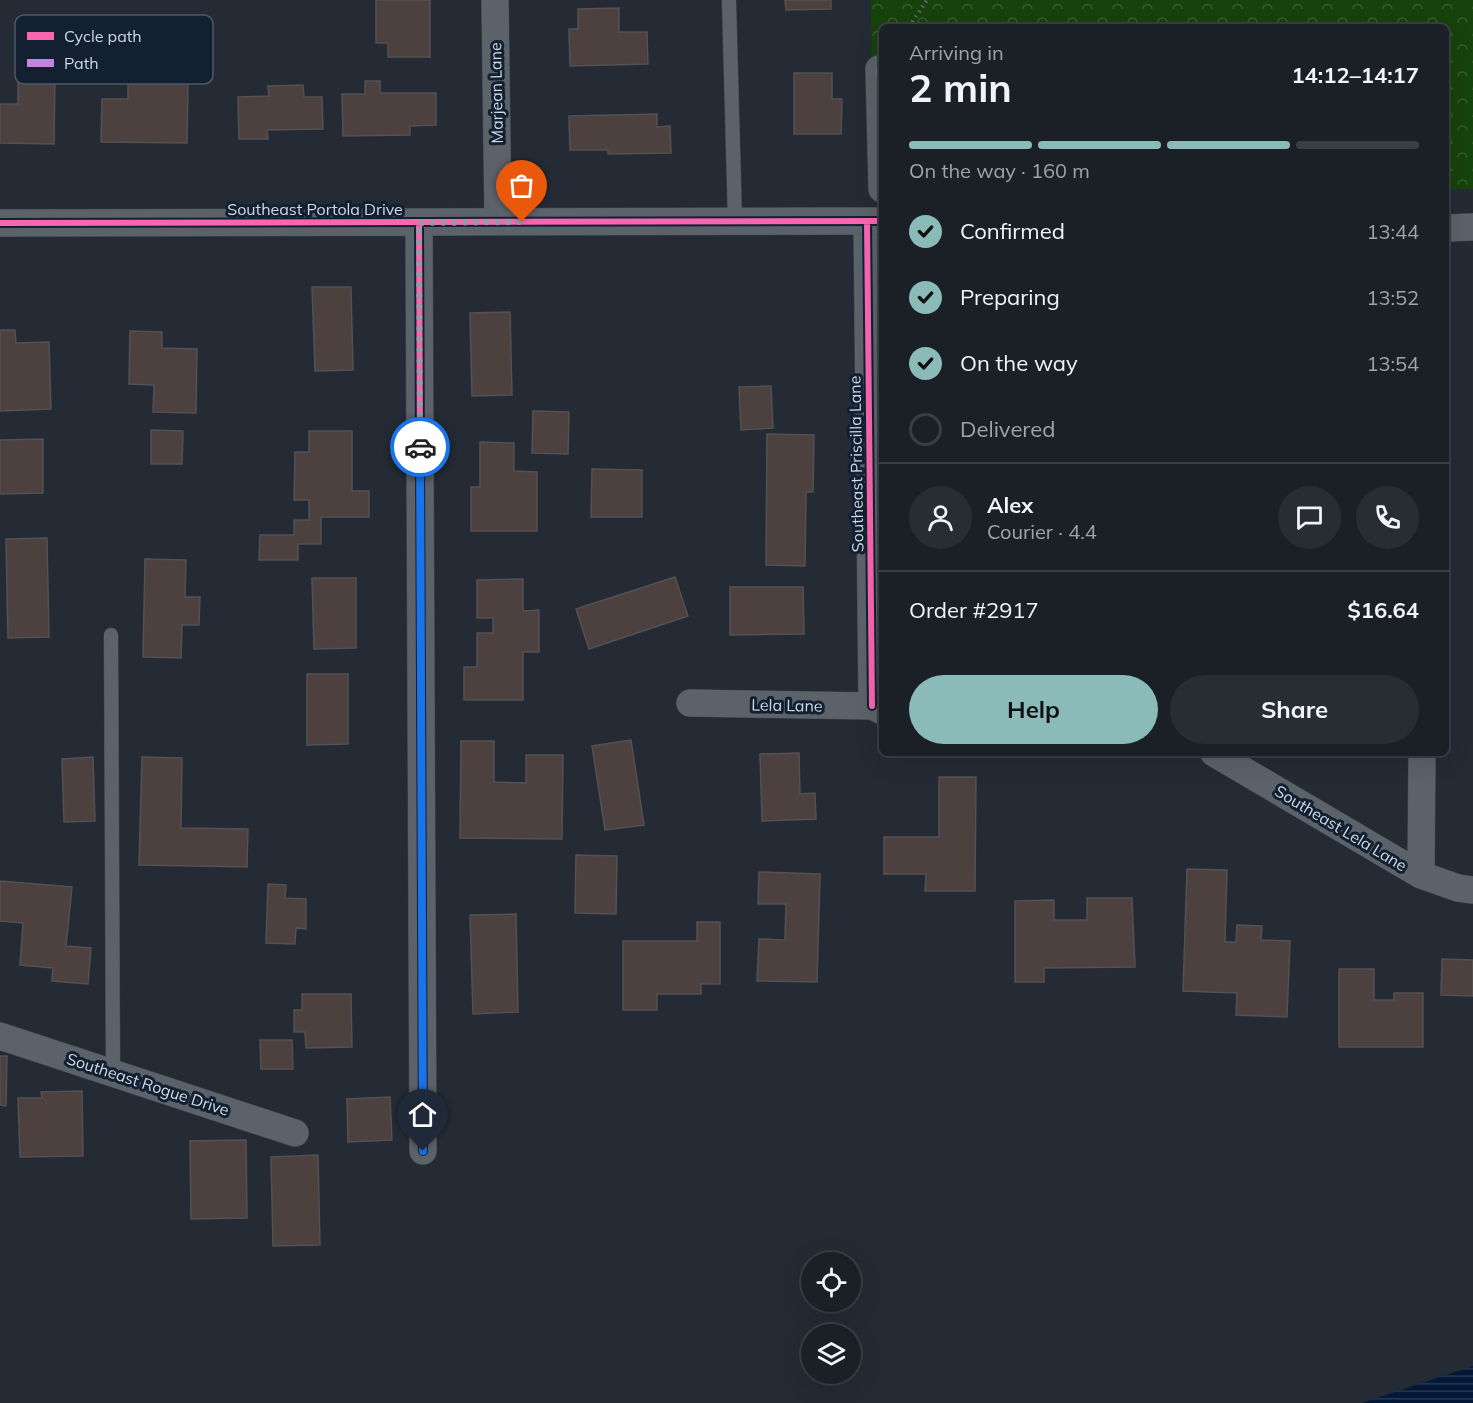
<!DOCTYPE html>
<html lang="en">
<head>
<meta charset="utf-8">
<style>
  body { margin:0; font-family:Mulish,sans-serif; background:#282d33; color:#f1f3f6; height:100vh; display:flex; flex-direction:column; font-size:22px; white-space:nowrap }
  * { box-sizing:border-box; margin:0 }
  p { font-size:20px; color:#a0a3a7 }
  .icon { flex:none; width:33px; height:33px; fill:none; stroke:currentColor; stroke-width:2; stroke-linecap:round; stroke-linejoin:round }
  .map { position:relative; flex:1; overflow:hidden }
  .side { position:absolute; left:879px; top:24px; width:570px; height:732px; display:flex; flex-direction:column; background:#1b2027; border-radius:9px; box-shadow:0 6px 24px #0002,0 0 0 2px #393e44 }
  .side>* { flex:none }
  .buttons { position:absolute; left:801px; top:1252px; display:grid; gap:12px }
  .buttons a { display:grid; place-items:center; width:60px; height:60px; border-radius:50%; background:#1b2027; box-shadow:0 6px 24px #0002,0 0 0 2px #393e44; font-size:30px }
  .pin { position:absolute; display:grid; place-items:center; width:51px; height:51px; color:#fff; margin:-62px -26px; border-radius:50% 50% 50% 0; rotate:-45deg; box-shadow:0 0 6px #0007 }
  .pin .icon { rotate:45deg }
  .courier { position:absolute; display:grid; place-items:center; width:60px; height:60px; margin:-30px; border:4px solid #1a73e8; border-radius:50%; background:#fff; color:#222; box-shadow:0 2px 8px #0007 }
  .headline em { font-style:normal; font-weight:700 }
  .headline div { display:flex; flex-direction:column-reverse }
  .headline { display:flex; align-items:center; justify-content:space-between; height:102px; padding:0 30px }
  h1 { font-size:39px; font-weight:700; line-height:45px }
  .bar { display:grid; grid-template-columns:repeat(4,1fr); gap:9px 6px; align-content:center; height:72px; padding:0 30px }
  .bar i { height:8px; border-radius:4px; background:#393e44 }
  .bar .current { background:#8bbbb9 }
  .bar p { grid-column:span 4 }
  .line { display:flex; align-items:center; gap:15px; padding:0 30px; border-top:2px solid #393e44 }
  .line div { flex:1 }
  .round { display:grid; place-items:center; flex:none; width:63px; height:63px; border-radius:32px; background:#282d33 }
  ol { padding:0 30px; list-style:none }
  li { display:flex; align-items:center; gap:18px; height:66px }
  li p { margin-inline-start:auto }
  li .icon { padding:6px; border-radius:50%; background:#8bbbb9; color:#111; stroke-width:4 }
  li:last-child { color:#a0a3a7 }
  li i { width:33px; height:33px; border:3px solid #393e44; border-radius:50% }
  .primary-button { display:flex; gap:12px; margin-top:auto; padding:12px 30px }
  .primary-button a { flex:1; height:69px; border-radius:36px; background:#8bbbb9; color:#111; font-size:24px; font-weight:700; line-height:69px; text-align:center }
  .primary-button a+a { background:#282d33; color:#f1f3f6 }
  .map>svg:first-child { display:block }
  .park { fill:url(#park-crowns) }
  .water { fill:url(#water-rules) }
  .building { fill:#4c413e; stroke:#535153; stroke-width:1.5 }
  .lines { fill:none; stroke-linecap:round; stroke-linejoin:round }
  .lane-casing { stroke:#40474f; stroke-width:15 }
  .street-casing { stroke:#40474f; stroke-width:28 }
  .path { stroke:#63686f; stroke-width:4; stroke-dasharray:1.5 4.5; stroke-linecap:butt }
  .lane { stroke:#5b626a; stroke-width:14 }
  .street { stroke:#5b626a; stroke-width:27 }
  .quiet { stroke:#c483df; stroke-width:4.5; stroke-dasharray:9 4.5; stroke-linecap:butt }
  .cycleway-casing { stroke:#132031; stroke-width:10 }
  .cycleway { stroke:#f766af; stroke-width:6 }
  .done { stroke:#949ca7; stroke-width:6; stroke-dasharray:0 10.8 }
  .route { stroke:#1a73e8; stroke-width:8 }
  .labels { text-anchor:middle; dominant-baseline:central; stroke-width:6; stroke-linejoin:round; paint-order:stroke }
  .street-label { font-size:16px; fill:#d0d9e5; stroke:#132031 }
  .key { fill:#132031; stroke:#4c5867; stroke-width:1.5 }
  .key-label { font-size:16px; fill:#d0d9e5 }
</style>
</head>
<body>
<div class="map">
<svg width="1473" height="1403" viewBox="0 0 1473 1403">
  <defs>
    <pattern id="park-crowns" width="20" height="18" patternUnits="userSpaceOnUse" patternTransform="scale(1.5)"><rect width="20" height="18" fill="#16420c"/><path d="M2 6a3 3 0 1 1 6 0M12 15a3 3 0 1 1 6 0" fill="none" stroke="#375d2f"/></pattern>
    <pattern id="water-rules" width="6" height="5" patternUnits="userSpaceOnUse" patternTransform="scale(1.5)"><rect width="6" height="5" fill="#031836"/><path d="M0 2.5h6" fill="none" stroke="#273953"/></pattern>
  </defs>
  <rect width="100%" height="100%" fill="#242b34"/>
  <path class="park" d="M871,0H1473V189H1446V27H882V189H871Z"/>
  <path class="water" d="M1473,1366V1403H1362Z"/>
  <path class="building" d="M376,0H430V57H388V43H376Z
    M785,0H831V9L786,10Z
    M619,8V32H647L648,64L570,66L569,29H578V9Z
    M18,73H55L54,144L0,143V104H18Z
    M794,73H832V99H842L841,134H794Z
    M128,81L188,82L187,143L101,142L102,99H128Z
    M365,81H380V93H436V125L410,126V135L343,136L342,94H365Z
    M303,85L304,97H322L323,129L267,130L268,139H239L238,97L269,96L268,86Z
    M657,114V127L670,126L671,153L608,154V150H570L569,116Z
    M312,287H351L353,370L315,371Z
    M510,312L512,395L472,396L470,313Z
    M0,330H15L16,343L49,342L51,409L0,411Z
    M130,331L162,332V348L197,349L196,413L153,412L154,385L129,384Z
    M771,386L773,428L741,430L739,387Z
    M533,411L569,412L568,454L532,453Z
    M151,430L183,431L182,464H151Z
    M309,431H352V491H369V517H321V544H298V560H259L260,535H294V520H309V500H294L295,452H309Z
    M767,434L814,435L813,492H806L805,566L766,565Z
    M43,439V493L0,494V440Z
    M480,442L514,443V471L537,472V531H471V487H480Z
    M592,469L642,470V517H591Z
    M47,538L49,637L8,638L6,539Z
    M145,559L186,560L185,597H200L199,625H182L181,658L143,657Z
    M675,577L688,616L589,649L576,609Z
    M312,578H356V648L314,649Z
    M523,579V611L539,610V652H523V700H464V667H477V633H493V618H477V580Z
    M730,587H803L804,634L730,635Z
    M307,674H348V744L307,745Z
    M631,740L644,825L605,830L592,746Z
    M461,741H494V782L526,783V755H563L562,839L460,838Z
    M799,753L800,794L815,793L816,819L762,821L760,754Z
    M93,757L95,821L64,822L62,759Z
    M142,757L182,758L181,828L248,829L247,867L139,865Z
    M939,777H976L975,891H925L926,874H884V837H939Z
    M576,855L617,856L616,914L575,913Z
    M1187,869L1227,870L1225,942H1236L1237,925L1262,926L1261,940L1290,941L1287,1017L1236,1015L1237,993L1183,991Z
    M759,872L820,874L817,982L757,981L759,939L785,940L786,904H758Z
    M0,881L72,887L66,946L91,948L88,984L52,981L53,968L20,965L23,923L0,921Z
    M268,884L286,885L285,898L306,899V929L296,928L295,944L266,943Z
    M1087,898H1132L1135,967L1044,968V982H1015V901L1054,900V920H1087Z
    M516,914L518,1012L473,1014L470,915Z
    M697,922H720V984H701V994H657V1010H623V941H697Z
    M1442,959L1473,960V996L1441,995Z
    M1339,969H1374V1000H1394V993H1423V1047H1339Z
    M302,994H351L352,1047L306,1048L305,1032H294V1010H302Z
    M260,1040H292L293,1069H261Z
    M0,1056H7L6,1106L0,1105Z
    M82,1091L83,1156L20,1157L18,1098H42L41,1092Z
    M390,1097L392,1140L348,1142L347,1099Z
    M246,1140L247,1218L191,1219L190,1141Z
    M318,1155L320,1245L273,1246L271,1157Z"/>
  <g class="lines">
    <defs>
      <path id="lane" d="M729,2L735,221
        M111,635L113,1071"/>
      <path id="street" d="M495,0L498,222
        M879,69L882,189
        M867,221L872,706
        M0,223L882,221
        M419,223L423,1151
        M1446,228L1473,227
        M690,703L872,706L882,711
        M1214,753L1421,875L1458,888L1473,890
        M1421,875L1422,753
        M0,1036L295,1133"/>
    </defs>
    <use href="#lane" class="lane-casing"/>
    <use href="#street" class="street-casing"/>
    <path class="path" d="M909,27L927,0"/>
    <use href="#lane" class="lane"/>
    <use href="#street" class="street"/>
    <path class="quiet" d="M879,69L882,189"/>
    <defs>
      <path id="cycleway" d="M867,221L872,706
        M0,223L882,221
        M419,223L423,1151"/>
    </defs>
    <use href="#cycleway" class="cycleway-casing"/>
    <use href="#cycleway" class="cycleway"/>
  </g>
  <g class="lines">
    <path class="done" d="M420,447L419,223L522,222"/>
    <path class="route" d="M420,447L423,1151"/>
  </g>
  <g class="labels">
    <g class="street-label">
      <text transform="translate(496 93) rotate(-91)">Marjean Lane</text>
      <text x="315" y="209">Southeast Portola Drive</text>
      <text transform="translate(856 464) rotate(-91)">Southeast Priscilla Lane</text>
      <text transform="translate(787 705) rotate(1)">Lela Lane</text>
      <text transform="translate(1341 828) rotate(31)">Southeast Lela Lane</text>
      <text transform="translate(148 1084) rotate(18)">Southeast Rogue Drive</text>
    </g>
  </g>
  <rect x="15" y="15" width="198" height="69" rx="9" class="key"/>
  <rect x="27" y="32" width="27" height="8" fill="#f766af"/>
  <rect x="27" y="59" width="27" height="8" fill="#c483df"/>
  <g class="key-label">
    <text x="64" y="42">Cycle path</text>
    <text x="64" y="69">Path</text>
  </g>
</svg>
<div class="buttons">
<a><svg class="icon" aria-label="locate" viewBox="0 0 24 24"><circle cx="12" cy="12" r="6"/><path d="M12 2v4M12 18v4M2 12h4M18 12h4"/></svg></a>
<a><svg class="icon" aria-label="layers" viewBox="0 0 24 24"><path d="M12 4l9 5-9 5-9-5zM3 14l9 5 9-5"/></svg></a>
</div>
<div class="pin" style="left:522px;top:222px;background:#ea580c"><svg class="icon" aria-label="bag" viewBox="0 0 24 24"><path d="M5 8h14l-1 12H6zM9 8a3 3 0 0 1 6 0"/></svg></div>
<div class="pin" style="left:423px;top:1151px;background:#1f2937"><svg class="icon" aria-label="home" viewBox="0 0 24 24"><path d="M3 11l9-7 9 7M6 9v11h12V9"/></svg></div>
<div class="courier" style="left:420px;top:447px"><svg class="icon" aria-label="car" viewBox="0 0 24 24"><path d="M5 17H2v-5l4-1 3-4h7l3 4 3 1v5h-3M9 17h6M6 11h13"/><circle cx="7" cy="17" r="2"/><circle cx="17" cy="17" r="2"/></svg></div>
<section class="side">
<div class="headline"><div><h1>2 min</h1><p>Arriving in</p></div><em>14:12–14:17</em></div>
<div class="bar"><i class="current"></i><i class="current"></i><i class="current"></i><i></i><p>On the way · 160 m</p></div>
<ol>
<li><svg class="icon" aria-label="check" viewBox="0 0 24 24"><path d="M5 12l5 5 9-10"/></svg>Confirmed<p>13:44</p></li>
<li><svg class="icon" aria-label="check" viewBox="0 0 24 24"><path d="M5 12l5 5 9-10"/></svg>Preparing<p>13:52</p></li>
<li><svg class="icon" aria-label="check" viewBox="0 0 24 24"><path d="M5 12l5 5 9-10"/></svg>On the way<p>13:54</p></li>
<li><i></i>Delivered</li>
</ol>
<div class="line" style="height:108px"><a class="round"><svg class="icon" aria-label="person" viewBox="0 0 24 24"><circle cx="12" cy="8" r="4"/><path d="M4 21q1-7 8-7t8 7"/></svg></a><div><b>Alex</b><p>Courier · 4.4</p></div><a class="round"><svg class="icon" aria-label="chat" viewBox="0 0 24 24"><path d="M4 5h16v11H9l-5 4z"/></svg></a><a class="round"><svg class="icon" aria-label="phone" viewBox="0 0 24 24"><path d="M5 4h4l2 5-3 2q2 4 5 5l2-3 5 2v4C11 20 4 13 5 4z"/></svg></a></div>
<div class="line" style="height:78px"><div>Order #2917</div><b>$16.64</b></div>
<div class="primary-button"><a>Help</a><a>Share</a></div>
</section>
</div>
</body>
</html>
